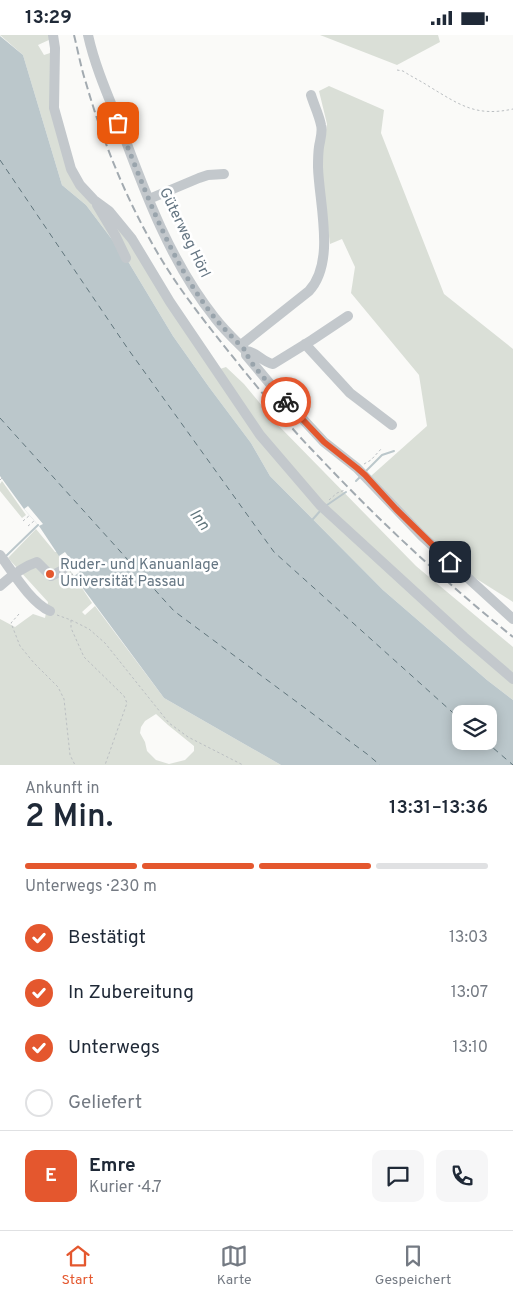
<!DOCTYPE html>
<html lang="de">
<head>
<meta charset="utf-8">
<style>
  body { margin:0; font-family:Overpass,sans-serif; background:#f6f6f7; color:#1f2937; height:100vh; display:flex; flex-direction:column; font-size:19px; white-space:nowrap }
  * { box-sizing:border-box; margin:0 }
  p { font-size:16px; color:#747a83 }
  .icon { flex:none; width:28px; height:28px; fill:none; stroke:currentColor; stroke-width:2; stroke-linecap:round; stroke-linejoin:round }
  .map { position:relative; height:730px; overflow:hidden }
  .panel { display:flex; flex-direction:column; background:#fff; flex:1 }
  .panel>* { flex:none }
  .fabs { position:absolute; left:452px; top:670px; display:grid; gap:10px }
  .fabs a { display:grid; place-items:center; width:45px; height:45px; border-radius:10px; background:#fff; box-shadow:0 2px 12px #0003; font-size:25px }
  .pin { position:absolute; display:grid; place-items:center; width:42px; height:42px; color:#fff; margin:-21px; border-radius:10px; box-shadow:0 2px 8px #0006 }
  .courier { position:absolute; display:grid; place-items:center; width:50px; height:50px; margin:-25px; border:4px solid #e4572e; border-radius:50%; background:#fff; color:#222; box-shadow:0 1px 6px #0007 }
  .overview em { font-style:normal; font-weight:600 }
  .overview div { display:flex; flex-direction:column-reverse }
  .overview { display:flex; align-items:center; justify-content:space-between; height:85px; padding:0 25px }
  h1 { font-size:32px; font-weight:600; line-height:38px }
  .bar { display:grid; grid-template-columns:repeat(4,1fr); gap:8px 5px; align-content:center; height:60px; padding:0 25px }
  .bar i { height:6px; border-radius:4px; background:#e0e1e3 }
  .bar .selected { background:#e4572e }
  .bar p { grid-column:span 4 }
  .line { display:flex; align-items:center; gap:12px; padding:0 25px; border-top:1px solid #e0e1e3 }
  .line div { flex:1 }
  .round { display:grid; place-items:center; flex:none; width:52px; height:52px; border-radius:10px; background:#f6f6f7 }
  ol { padding:0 25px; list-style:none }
  li { display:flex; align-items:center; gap:15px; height:55px }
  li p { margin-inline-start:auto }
  li .icon { padding:5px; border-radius:50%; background:#e4572e; color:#fff; stroke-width:4 }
  li:last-child { color:#747a83 }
  li i { width:28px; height:28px; border:2px solid #e0e1e3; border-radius:50% }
  .status { display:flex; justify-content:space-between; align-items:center; height:35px; padding:0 25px; background:#fff; direction:ltr }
  .status svg { height:14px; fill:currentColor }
  .dock { display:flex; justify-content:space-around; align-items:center; height:70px; border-top:1px solid #e0e1e3; background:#fff; font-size:14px; color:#747a83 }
  .dock a { display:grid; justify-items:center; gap:2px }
  .dock .selected { color:#e4572e }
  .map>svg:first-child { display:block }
  .green { fill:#dadfd7; fill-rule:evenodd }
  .water { fill:#bbc7cb; fill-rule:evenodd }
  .pier { fill:#fafaf8 }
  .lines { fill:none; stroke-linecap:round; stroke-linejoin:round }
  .stream { stroke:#bbc7cb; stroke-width:2 }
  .ferry { stroke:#60757c; stroke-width:1; stroke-dasharray:6 5; stroke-linecap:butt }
  .path { stroke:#bbbfc2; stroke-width:1; stroke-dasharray:2.5 2.5; stroke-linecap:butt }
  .minor { stroke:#c3c8cc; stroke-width:10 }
  .rail { stroke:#a2aab0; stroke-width:2; stroke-dasharray:8 4; stroke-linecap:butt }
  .done { stroke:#99a4ac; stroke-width:5; stroke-dasharray:0 9 }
  .route { stroke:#e4572e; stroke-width:6 }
  .poi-dot { fill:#e4572e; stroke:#fff; stroke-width:2 }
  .labels { text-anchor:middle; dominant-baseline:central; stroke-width:5; stroke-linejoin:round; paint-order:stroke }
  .street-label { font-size:15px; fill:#657683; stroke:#fff }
  .poi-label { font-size:15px; fill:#657683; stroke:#fff; text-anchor:start }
  .water-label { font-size:16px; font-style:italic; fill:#60757c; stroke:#fff }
</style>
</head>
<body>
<div class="status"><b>13:29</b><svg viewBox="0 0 49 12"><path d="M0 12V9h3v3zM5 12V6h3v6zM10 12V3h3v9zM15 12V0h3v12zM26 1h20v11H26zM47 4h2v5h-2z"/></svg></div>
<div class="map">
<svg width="513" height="730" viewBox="0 0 513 730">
  <rect width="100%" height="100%" fill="#fafaf8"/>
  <path class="green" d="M0,0H51V4L38,10L44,20L53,17L52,38L70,140L110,181L127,202L214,336L226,332L244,349L277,389L416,531L513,612V665L487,645L383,555L270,441L251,408L209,352L173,301L126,223L86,170L62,150L23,20Z
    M320,0H438L440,7L397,30Z
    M329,51L384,75L381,98L444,259L513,314V567L472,541L424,499L371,441L427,391L419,340L351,258L355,232L342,204L330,209L320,131L327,89L319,56Z
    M2,446L26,480L22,483L0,456V449Z
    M36,494L55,517H65L74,541L92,568L82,577L85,580L95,571L164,663L281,730H0V584L15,592L33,579L45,583L48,567L8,523ZM156,679L168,690L194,711V716L185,725L169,729L156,725L147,716L145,707L140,698L141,692L145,686Z"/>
  <path class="water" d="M0,1L23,20L62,150L86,170L126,223L173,301L209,352L251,408L270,441L383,555L487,645L513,665V730H281L164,663L59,521L39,491L24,474L0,441ZM461,679H489V706H461Z"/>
  <path class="pier" d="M28,471L43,489L39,491L24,474Z
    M65,517L80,537L74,541L59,521Z"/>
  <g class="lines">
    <path class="stream" d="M366,436L382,420L394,416
      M356,446L361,441
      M327,470L346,457
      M313,484L321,475
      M5,522L38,490"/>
    <path class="ferry" d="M0,125L128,314L274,517L461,685
      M0,383L174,576L367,719L380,730
      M485,706L513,730"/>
    <path class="path" d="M397,35L403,36C412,42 421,46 430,52C460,70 476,82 513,74
      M364,429L371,425L382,413
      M0,445L2,443
      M329,465L337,458L345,455
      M23,486L30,480
      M28,491L34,486
      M67,541L68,542L73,539
      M19,579L11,588L20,611L34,628L58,652L64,664L70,720L75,730
      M57,580L71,585L89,594L105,608L169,688L188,702L243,730
      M71,585V593L84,622L124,661L127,668L105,730"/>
    <path class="minor" d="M53,0L55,13L54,73L71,134L80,150L94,165L109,176L132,204L170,267L260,400L320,470L464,602L513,644
      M88,0C95,32 109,63 121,93C145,158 171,228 215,283C224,295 235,305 246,316V320L271,350L324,407L357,433L422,501L513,584
      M149,164L199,143L208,140L224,139
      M97,170L115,200L126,223
      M305,309L350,358L392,390
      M241,310L309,256C336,227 319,168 318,132C318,126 318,119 319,112C320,105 323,97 321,90C319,80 314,70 311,60
      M246,316C256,316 262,327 273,329L312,305L348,281
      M0,520C12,536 31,568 50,576
      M0,551C11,541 22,532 37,527L51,541L63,535"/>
    <path class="rail" d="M74,0C78,16 81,33 86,48C103,107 126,164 157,217C182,260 214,298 245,337C269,366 293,396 320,423C380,487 445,547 513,602"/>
  </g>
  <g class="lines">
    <path class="done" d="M118,88C145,154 169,225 214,282C224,294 235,305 246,316C247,327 277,357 286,367"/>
    <path class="route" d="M286,367L324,407L357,433L365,440L396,474L450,527"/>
  </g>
  <circle class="poi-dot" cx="50" cy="539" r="5"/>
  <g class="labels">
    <g class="street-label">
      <text transform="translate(184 198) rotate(64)">Güterweg Hörl</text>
    </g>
    <g class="poi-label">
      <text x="60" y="530">Ruder- und Kanuanlage<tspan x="60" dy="17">Universität Passau</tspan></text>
    </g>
    <g class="water-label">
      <text transform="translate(199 485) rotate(53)">Inn</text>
    </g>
  </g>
</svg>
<div class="fabs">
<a><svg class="icon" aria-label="layers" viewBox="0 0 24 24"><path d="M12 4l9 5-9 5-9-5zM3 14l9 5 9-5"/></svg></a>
</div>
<div class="pin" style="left:118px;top:88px;background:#ea580c"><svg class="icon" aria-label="bag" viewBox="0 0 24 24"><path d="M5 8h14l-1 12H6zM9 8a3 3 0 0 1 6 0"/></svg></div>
<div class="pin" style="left:450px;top:527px;background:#1f2937"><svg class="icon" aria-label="home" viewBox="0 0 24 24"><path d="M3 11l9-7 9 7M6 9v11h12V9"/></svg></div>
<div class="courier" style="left:286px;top:367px"><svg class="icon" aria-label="bike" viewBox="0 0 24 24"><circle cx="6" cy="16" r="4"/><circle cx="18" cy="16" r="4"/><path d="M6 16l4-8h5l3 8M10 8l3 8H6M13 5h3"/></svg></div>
</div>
<section class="panel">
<div class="overview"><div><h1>2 Min.</h1><p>Ankunft in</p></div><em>13:31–13:36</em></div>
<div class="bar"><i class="selected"></i><i class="selected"></i><i class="selected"></i><i></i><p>Unterwegs · 230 m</p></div>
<ol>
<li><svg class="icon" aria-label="check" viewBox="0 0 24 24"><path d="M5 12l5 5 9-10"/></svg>Bestätigt<p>13:03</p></li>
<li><svg class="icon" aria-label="check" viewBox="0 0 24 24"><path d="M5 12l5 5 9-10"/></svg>In Zubereitung<p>13:07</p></li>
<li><svg class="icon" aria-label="check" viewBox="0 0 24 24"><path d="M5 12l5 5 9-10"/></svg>Unterwegs<p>13:10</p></li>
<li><i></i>Geliefert</li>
</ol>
<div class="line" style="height:90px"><b class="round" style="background:#e4572e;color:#fff">E</b><div><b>Emre</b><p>Kurier · 4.7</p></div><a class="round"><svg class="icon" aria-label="chat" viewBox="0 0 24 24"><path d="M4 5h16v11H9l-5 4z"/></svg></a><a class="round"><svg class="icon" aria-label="phone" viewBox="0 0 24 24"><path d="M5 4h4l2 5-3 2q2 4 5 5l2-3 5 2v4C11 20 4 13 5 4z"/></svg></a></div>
</section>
<nav class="dock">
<a class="selected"><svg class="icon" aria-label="home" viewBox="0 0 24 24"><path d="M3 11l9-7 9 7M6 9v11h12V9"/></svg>Start</a>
<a><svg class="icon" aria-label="map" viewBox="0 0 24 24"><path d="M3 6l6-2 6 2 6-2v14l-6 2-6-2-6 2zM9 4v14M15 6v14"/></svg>Karte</a>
<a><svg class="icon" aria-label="saved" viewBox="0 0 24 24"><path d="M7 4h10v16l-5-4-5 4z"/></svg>Gespeichert</a>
</nav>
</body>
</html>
